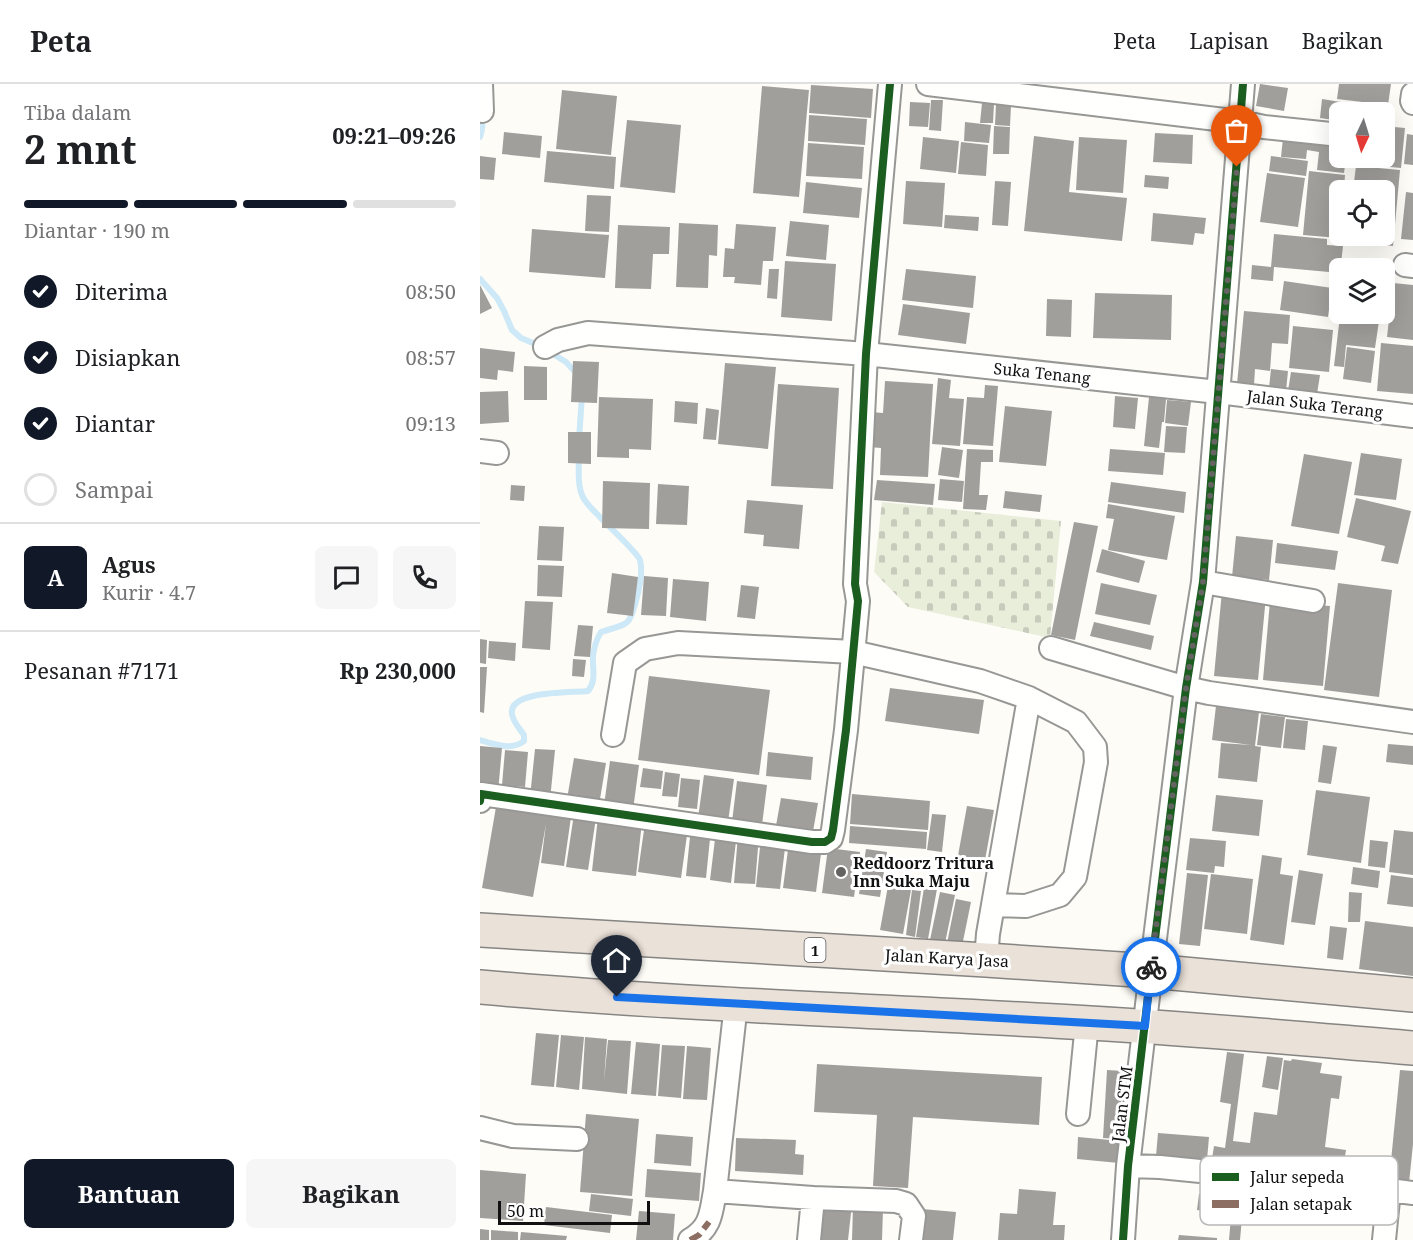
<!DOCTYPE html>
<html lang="id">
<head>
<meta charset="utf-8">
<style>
  body { margin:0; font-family:"Noto Serif",serif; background:#f6f6f6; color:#202124; height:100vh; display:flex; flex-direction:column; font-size:22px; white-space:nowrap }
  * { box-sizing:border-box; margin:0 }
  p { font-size:20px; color:#757577 }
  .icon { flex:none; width:33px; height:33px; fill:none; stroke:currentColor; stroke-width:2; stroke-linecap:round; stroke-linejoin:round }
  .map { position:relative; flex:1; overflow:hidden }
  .drawer { display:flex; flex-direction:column; background:#fff; width:480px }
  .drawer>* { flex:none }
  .needle { width:39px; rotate:184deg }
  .tools { position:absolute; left:849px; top:18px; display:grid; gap:12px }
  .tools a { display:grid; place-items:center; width:66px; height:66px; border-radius:9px; background:#fff; box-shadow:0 6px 24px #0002; font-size:30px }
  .scale { position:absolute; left:18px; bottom:15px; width:152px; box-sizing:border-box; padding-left:6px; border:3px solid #111; border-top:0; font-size:16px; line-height:21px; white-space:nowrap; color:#111; -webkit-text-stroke:4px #fff; paint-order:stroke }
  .pin { position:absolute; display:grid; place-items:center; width:51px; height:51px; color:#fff; margin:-62px -26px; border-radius:50% 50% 50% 0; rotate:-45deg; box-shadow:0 0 6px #0007 }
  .pin .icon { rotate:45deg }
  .courier { position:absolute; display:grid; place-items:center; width:60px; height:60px; margin:-30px; border:4px solid #1a73e8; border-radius:50%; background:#fff; color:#222; box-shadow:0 2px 8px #0007 }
  .head em { font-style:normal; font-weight:700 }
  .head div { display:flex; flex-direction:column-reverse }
  .head { display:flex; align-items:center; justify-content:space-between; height:102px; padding:0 24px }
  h1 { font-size:39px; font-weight:700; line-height:45px }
  .bar { display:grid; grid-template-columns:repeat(4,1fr); gap:9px 6px; align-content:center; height:72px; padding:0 24px }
  .bar i { height:8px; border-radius:4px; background:#e0e0e0 }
  .bar .active { background:#111827 }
  .bar p { grid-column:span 4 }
  .line { display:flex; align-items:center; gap:15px; padding:0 24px; border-top:2px solid #e0e0e0 }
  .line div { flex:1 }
  .round { display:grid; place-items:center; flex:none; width:63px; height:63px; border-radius:9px; background:#f6f6f6 }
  ol { padding:0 24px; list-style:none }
  li { display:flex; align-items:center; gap:18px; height:66px }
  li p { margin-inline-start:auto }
  li .icon { padding:6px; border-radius:50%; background:#111827; color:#fff; stroke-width:4 }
  li:last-child { color:#757577 }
  li i { width:33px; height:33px; border:3px solid #e0e0e0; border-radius:50% }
  .primary-button { display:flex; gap:12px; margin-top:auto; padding:12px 24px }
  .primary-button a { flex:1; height:69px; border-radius:9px; background:#111827; color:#fff; font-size:24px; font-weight:700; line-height:69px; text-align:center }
  .primary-button a+a { background:#f6f6f6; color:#202124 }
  header { display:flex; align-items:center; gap:36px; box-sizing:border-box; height:84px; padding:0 30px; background:#fff; border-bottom:2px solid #e0e0e0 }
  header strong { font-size:28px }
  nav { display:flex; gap:33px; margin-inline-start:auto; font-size:21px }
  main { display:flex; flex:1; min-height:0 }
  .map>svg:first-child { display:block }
  .cemetery { fill:url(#cemetery-stones) }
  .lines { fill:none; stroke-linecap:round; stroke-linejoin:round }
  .stream { stroke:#cde8f7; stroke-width:6 }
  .building { fill:#a19f9c }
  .minor-casing { stroke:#979795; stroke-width:26 }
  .highway-casing { stroke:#858482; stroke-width:36 }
  .minor { stroke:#fffffe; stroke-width:22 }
  .highway { stroke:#eae1d8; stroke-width:33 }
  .quiet { stroke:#8d6e63; stroke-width:6; stroke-dasharray:12 6; stroke-linecap:butt }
  .cycleway-casing { stroke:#fff; stroke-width:11 }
  .cycleway { stroke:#1b5e20; stroke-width:8 }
  .done { stroke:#646362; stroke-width:6; stroke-dasharray:0 10.8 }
  .route { stroke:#1a73e8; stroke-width:8 }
  .poi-dot { fill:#646362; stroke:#fff; stroke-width:2 }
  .labels { text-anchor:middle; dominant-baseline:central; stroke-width:6; stroke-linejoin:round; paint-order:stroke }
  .shield { fill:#fff; stroke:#585858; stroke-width:1.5 }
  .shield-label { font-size:15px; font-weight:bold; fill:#111 }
  .street-label { font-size:16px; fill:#111; stroke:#fff }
  .poi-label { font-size:16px; font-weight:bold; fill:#111; stroke:#fff; text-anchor:start }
  .key { fill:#fff; stroke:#b8b8b8; stroke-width:1.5 }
  .key-label { font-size:16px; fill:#111 }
</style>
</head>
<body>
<header>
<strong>Peta</strong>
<nav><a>Peta</a><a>Lapisan</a><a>Bagikan</a></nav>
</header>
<main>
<section class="drawer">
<div class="head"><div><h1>2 mnt</h1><p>Tiba dalam</p></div><em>09:21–09:26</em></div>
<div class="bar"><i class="active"></i><i class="active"></i><i class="active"></i><i></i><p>Diantar · 190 m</p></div>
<ol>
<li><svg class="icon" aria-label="check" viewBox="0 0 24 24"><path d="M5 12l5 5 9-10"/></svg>Diterima<p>08:50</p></li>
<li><svg class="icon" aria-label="check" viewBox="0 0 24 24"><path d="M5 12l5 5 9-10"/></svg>Disiapkan<p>08:57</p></li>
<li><svg class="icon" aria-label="check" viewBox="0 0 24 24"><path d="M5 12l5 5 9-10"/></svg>Diantar<p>09:13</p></li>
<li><i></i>Sampai</li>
</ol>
<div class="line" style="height:108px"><b class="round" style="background:#111827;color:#fff">A</b><div><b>Agus</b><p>Kurir · 4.7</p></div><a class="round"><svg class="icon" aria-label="chat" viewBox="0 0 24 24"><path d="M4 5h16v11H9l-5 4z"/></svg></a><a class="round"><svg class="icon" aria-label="phone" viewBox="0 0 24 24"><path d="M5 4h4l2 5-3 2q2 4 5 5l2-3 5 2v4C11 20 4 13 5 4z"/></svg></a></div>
<div class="line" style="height:78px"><div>Pesanan #7171</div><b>Rp 230,000</b></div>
<div class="primary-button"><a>Bantuan</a><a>Bagikan</a></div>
</section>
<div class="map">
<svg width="933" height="1156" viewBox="0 0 933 1156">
  <defs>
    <pattern id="cemetery-stones" width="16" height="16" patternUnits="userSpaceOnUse" patternTransform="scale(1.5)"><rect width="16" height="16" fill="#e9eedb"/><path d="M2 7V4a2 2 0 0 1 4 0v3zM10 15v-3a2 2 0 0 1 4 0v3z" fill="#c7cbbb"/></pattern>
  </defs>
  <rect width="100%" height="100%" fill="#fdfcf7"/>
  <path class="cemetery" d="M402,418L581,437L570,554L428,523L394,488Z"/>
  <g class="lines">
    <path class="stream" d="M0,33C4,40 2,47 0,53
      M0,195L17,214L24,227L32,246L41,254L60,262L86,278L97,290
      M99,355L102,311
      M0,656C13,660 32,667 44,657V651C40,645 33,638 32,630C28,606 92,609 108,607C117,596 112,585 113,572C114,563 116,556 121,548C149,539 149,544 157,513C160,502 163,488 160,476C157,468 127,441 119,432C113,426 105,419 102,411C97,400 99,385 99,374"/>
  </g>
  <path class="building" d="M780,0L808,4L804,27L776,22Z
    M859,0H911L908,21L857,15Z
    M331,1L393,5L391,34L329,29Z
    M282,2L329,6L319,113L273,109Z
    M82,6L137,12L131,71L76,65Z
    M842,15L873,20L872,28H860V37L840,34Z
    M451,16H463L461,47L449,46Z
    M430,18L450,19L448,43L429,42Z
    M502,19L514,20L513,39H500Z
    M516,20L531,22L530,42L515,41Z
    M878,23L913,26L912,41H904V28H878Z
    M329,31L387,35L385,61L328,57Z
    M147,36L201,41L195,109L140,103Z
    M485,38L511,41L509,59L484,57Z
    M514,42L530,43L529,70H513Z
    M904,42L925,44L921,84L900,82L901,74H904Z
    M24,48L62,52L60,74L22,70Z
    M675,49L713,51L712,80L673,78Z
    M927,50L933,51V81L924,80Z
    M554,52L594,57L589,108L647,114L642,157L544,147Z
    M443,53L479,57L476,89L440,85Z
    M599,53L647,56L643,109L596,106Z
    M803,54L860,56V74H866L864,89L837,86L839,68L827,66L826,75L801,73Z
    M481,58L508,61L506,92L478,90Z
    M328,59L384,63L382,95L326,92Z
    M67,67L136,73L134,105L64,98Z
    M0,72L16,74L14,96L0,95Z
    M791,72L828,77L826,92L789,87Z
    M880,74H899V82L880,80Z
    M876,82L920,86L913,162L868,158L869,152H904V106H873Z
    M829,87L865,91L864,106H860L859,154L823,151Z
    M787,89L825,94L818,143L780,138Z
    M665,91L689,93L688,105L664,103Z
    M426,97L465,99L462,143L423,140Z
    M515,97L531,98L528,142L512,141Z
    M326,98L382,104L379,134L323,129Z
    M926,108L933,109V156L921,155Z
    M107,111L131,112L129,148L105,147Z
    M673,129L726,134L724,150L715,149L713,161L671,157Z
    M465,131L499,133L498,147L464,144Z
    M310,137L349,141L346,176L306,172Z
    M199,139L238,141L237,172L229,171L228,204L196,203Z
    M256,140L296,143L293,177H283L281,201L254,199L255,193H243L245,164L254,165Z
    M138,141L190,143L189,170H173L171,205L135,204Z
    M52,145L129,151L125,194L49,188Z
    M794,150L847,155V161L863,162L860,189L794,183L793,197L771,195L772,181L791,183Z
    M867,174L907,178L906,184H865Z
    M305,177L356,180L352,237L301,233Z
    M289,185H299L297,215L287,214Z
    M426,185L496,192L493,224L422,216Z
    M804,197L852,204L848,233L800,226Z
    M913,199L933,201V256L907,253Z
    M0,201L12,224L0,230Z
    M615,209L692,211L691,256L613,254Z
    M567,215L592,216L591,253L566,252Z
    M423,220L490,229L486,260L418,251Z
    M764,227L810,231L808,260L792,259L790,287L775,285L774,301L757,300Z
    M860,232L899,237L895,264L866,261L864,283L854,282Z
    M813,242L853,246L849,288L809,284Z
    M901,259L933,262V310L897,307Z
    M867,263L895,267L891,299L863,295Z
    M0,264L35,268L33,288L18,286L17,296L0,294Z
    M93,277L119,278L117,319L91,318Z
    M245,279L296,283L288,365L238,360Z
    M44,282L67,283V316H44Z
    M791,285L808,287L806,307L789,304Z
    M811,288L840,291L837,310L808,307Z
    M458,294L471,296L469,314L484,315L480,362L452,360Z
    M405,297L453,300L448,393L400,391L401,364L389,363L391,328L403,329Z
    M298,300L359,304L353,405L291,402Z
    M505,301L518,302L513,362L483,360L487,313L504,314Z
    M28,307L29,338L0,340V308Z
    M635,312L658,314L655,345L633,343Z
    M119,313L173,315L171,366L149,365V374L117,373Z
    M669,313L686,315L684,338H682L679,364L664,362Z
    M687,316L711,318L708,342L685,339Z
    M195,317L218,319L217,340L194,338Z
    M525,322L572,327L566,382L519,378Z
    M226,324L239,326L236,356L223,355Z
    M686,342L707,343L705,369L684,368Z
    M88,348H111V380L88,379Z
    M462,363L483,366L479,394L458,391Z
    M487,365L513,366V378H501L499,411H508L506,426L483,425Z
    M630,365L685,369L683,391L628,387Z
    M881,369L922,375L916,416L874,411Z
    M824,370L872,378L859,450L811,442Z
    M460,395L484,397L482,418L458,416Z
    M397,396L455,400L453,421L394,416Z
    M123,397L170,399L169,445L122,444Z
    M631,398L706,408L704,429L628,418Z
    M178,400L209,402L207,441L176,440Z
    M31,401L45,402L44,417L30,416Z
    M525,407L562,411L560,428L523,424Z
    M876,414L931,427L918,480L901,477L905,462L867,453Z
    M267,416L323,421L319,465L283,462L284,451L264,449Z
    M628,420L695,432L687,476L628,466L634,435L626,434Z
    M594,438L618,442L595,556L571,551Z
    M59,442L84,443L82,477L57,476Z
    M756,452L793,456L789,496L752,493Z
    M797,459L858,467L855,486L795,479Z
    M622,465L665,477L659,499L616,488Z
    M58,481L84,482L82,513L57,512Z
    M132,489L158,493L153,532L127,529Z
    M164,492L188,494L186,532L161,531Z
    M193,495L229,498L226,537L190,533Z
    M621,499L677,511L670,541L615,530Z
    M858,499L912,506L899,613L844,606Z
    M261,501L279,503L275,535L257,533Z
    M742,507L786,512L778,596L734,592Z
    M45,517L73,518L70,566L42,564Z
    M790,517L850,522L843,602L783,596Z
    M614,538L674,552L671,566L610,552Z
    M98,541L113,542L110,573L94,572Z
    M0,555L7,556L6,580L0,579Z
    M9,557L36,559L35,577L8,574Z
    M93,575L106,576L104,593L92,592Z
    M0,583H7L4,629L0,628Z
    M169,592L290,606L279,691L158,676Z
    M410,604L504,616L499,650L405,637Z
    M736,622L779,628L775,662L781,663L777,698L738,694L741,659L771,661L732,656Z
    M781,630L805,633L801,664L777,661Z
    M806,635L828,637L825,666L803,664Z
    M908,660L933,662V681L906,678Z
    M843,661L857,663L851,700L838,698Z
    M0,662L22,664L18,708L0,706Z
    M55,665L75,666L70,716L50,713Z
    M25,666L48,668L45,703L22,701Z
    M288,668L333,673L331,696L286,692Z
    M94,674L126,679L119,721L87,715Z
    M130,677L159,681L153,726L124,722Z
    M163,684L183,687L181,705L160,703Z
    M185,688L200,690L197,713L182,712Z
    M224,691L254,695L247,745L217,741Z
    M201,694L220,696L217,725L198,723Z
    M257,697L287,701L282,741L252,738Z
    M836,706L890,713L881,779L827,771Z
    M372,710L450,717L448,746L370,740Z
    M736,711L783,716L779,752L732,747Z
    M301,714L338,719L332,753L295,747Z
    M487,722L514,726L504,782L477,777Z
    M16,723L68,732V730L91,733L84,782L61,779L66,740L53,813L2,804Z
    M94,730L116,734L108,786L86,783Z
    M452,730L466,731L462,768L447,766Z
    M118,733L162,738L156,792L112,787Z
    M165,739L208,744L201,794L158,788Z
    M370,742L447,748L446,765L369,759Z
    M211,743L231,745L226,794L206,792Z
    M914,746L933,748V791L909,788Z
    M236,747L257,749L251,799L230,796Z
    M258,751L279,752L275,800L254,799Z
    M281,753L306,756L300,805L276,803Z
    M710,754L746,757L744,783L735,782L734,789L706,786Z
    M890,756L908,758L905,784L888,782Z
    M309,758L342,762L336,808L303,804Z
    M348,764L380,768L374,813L342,809Z
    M386,765L407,768L400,813L379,810Z
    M782,771L802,774L800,790L813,792L804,861L770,856Z
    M873,783L900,787L898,804L871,800Z
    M819,786L843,790L835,841L811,838Z
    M707,789L728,791L720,862L699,860Z
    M731,790L773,795L767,850L724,845Z
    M911,791L933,794V823L907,820Z
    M408,802L431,806L423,850L400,846Z
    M444,804L457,805L448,855L436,853Z
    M432,806L441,807L435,853L426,851Z
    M460,808L475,811L465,859L450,856Z
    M869,808L882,809L880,838H868Z
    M476,815L491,818L482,862L467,859Z
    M885,837L933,843V892L879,885Z
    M850,842L867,844L863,876L847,874Z
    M56,949L79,951L74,1003L51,1001Z
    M81,951L104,953L99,1006L76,1003Z
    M105,953L127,955L124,997L128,956L151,957L147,1010L102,1005Z
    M156,958L180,960L176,1012L151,1010Z
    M182,961L205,962L201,1014L178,1012Z
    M207,962L231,964L227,1016L203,1015Z
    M747,968L764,970L753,1057L770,1059L774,1028L797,1031L804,976L811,977L812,975L842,979L840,989L862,992L859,1015L851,1014L845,1063L866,1066L862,1092L732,1075L734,1062L745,1064L751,1020L740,1018Z
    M787,972L803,974L798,1006L782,1003Z
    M337,980L562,993L559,1041L433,1033L428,1104L393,1102L397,1031L334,1028Z
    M627,986L643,987L639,1055L623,1054Z
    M920,986L933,987V1060L929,1099L909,1097Z
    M106,1030L159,1035L152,1112L100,1108Z
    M678,1049L729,1053L727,1076L676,1072Z
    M176,1050L213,1053L211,1082L174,1079Z
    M598,1053L641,1057L639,1079L597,1075Z
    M256,1054L316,1056L315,1070L324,1071L323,1091L255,1087Z
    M167,1085L221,1089L219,1117L165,1113Z
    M0,1086L46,1090L43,1137L0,1134Z
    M539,1105L576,1108L573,1141H585L584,1156H518L520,1129L537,1130Z
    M111,1110L153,1115L151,1132L109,1127Z
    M719,1110L758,1114L756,1131L717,1126Z
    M344,1117L372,1120L368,1156H340Z
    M66,1123L132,1131L130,1149L64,1141Z
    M373,1123L403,1125L402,1156H372Z
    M442,1125L476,1128L473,1156H440Z
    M159,1127L195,1130L193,1156H156Z
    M751,1133L762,1134L760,1156H749Z
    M0,1145L9,1146V1156H0Z
    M11,1146L38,1148V1156H11Z
    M41,1148L87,1152L86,1156H40Z
    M699,1151L737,1154V1156H698Z"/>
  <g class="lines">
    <defs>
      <path id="minor" d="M1,0L2,27
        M448,0L761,38L784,43L860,51
        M933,10L932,17L933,19
        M925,181L933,182
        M65,263L78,256L108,249L386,270L738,308L933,332
        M0,367L17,369
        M723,498L833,517
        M571,564L706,604L729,609L933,638
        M133,651L145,579L165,565L198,559L373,568L500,597L549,614L596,638L615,663L616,678L595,793L580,811L546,822L513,821L508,850L506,876
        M0,717L1,710L332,758H345L351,754L353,746L366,646L378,517L375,500L386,270L410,0
        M513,821L549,614
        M256,920L235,1107L333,1114L416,1117L426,1120L434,1132L431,1156
        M598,1030L607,939
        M0,1044L33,1052L97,1055
        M648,1082L680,1083L909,1106L933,1109
        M210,1156C231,1144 231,1129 235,1107
        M329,1156L333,1114
        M643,1156L648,1082L671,887L706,604L723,498L763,0
        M904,1156L909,1106"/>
      <path id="highway" d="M0,846L506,876L671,887L933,911
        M0,903C203,921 407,927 610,939C718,945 825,955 933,964"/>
    </defs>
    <use href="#minor" class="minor-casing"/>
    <use href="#highway" class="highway-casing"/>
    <use href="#minor" class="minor"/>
    <use href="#highway" class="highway"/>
    <path class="quiet" d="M210,1156L219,1151L229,1138"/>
    <defs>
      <path id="cycleway" d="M0,717L1,710L332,758H345L351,754L353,746L366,646L378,517L375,500L386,270L410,0
        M643,1156L648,1082L671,887L706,604L723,498L763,0"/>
    </defs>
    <use href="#cycleway" class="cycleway-casing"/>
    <use href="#cycleway" class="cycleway"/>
  </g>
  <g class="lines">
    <path class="done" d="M671,883L706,604L723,498L757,83"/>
    <path class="route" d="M137,913L665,942L671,883"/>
  </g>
  <circle class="poi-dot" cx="361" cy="788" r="6"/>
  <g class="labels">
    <rect class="shield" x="324.5" y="854" width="21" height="24" rx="4.5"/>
    <g class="shield-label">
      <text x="335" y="866">1</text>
    </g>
    <g class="street-label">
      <text transform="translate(562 289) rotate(6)">Suka Tenang</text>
      <text transform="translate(835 320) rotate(7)">Jalan Suka Terang</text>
      <text transform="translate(467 874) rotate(3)">Jalan Karya Jasa</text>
      <text transform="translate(642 1020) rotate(-83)">Jalan STM</text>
    </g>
    <g class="poi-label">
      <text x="373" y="779">Reddoorz Tritura<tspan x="373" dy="18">Inn Suka Maju</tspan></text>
    </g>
  </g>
  <rect x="720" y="1072" width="198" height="69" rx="9" class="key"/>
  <rect x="732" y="1089" width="27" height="8" fill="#1b5e20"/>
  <rect x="732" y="1116" width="27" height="8" fill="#8d6e63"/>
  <g class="key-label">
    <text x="770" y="1099">Jalur sepeda</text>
    <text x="770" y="1126">Jalan setapak</text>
  </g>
</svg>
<div class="tools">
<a><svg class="needle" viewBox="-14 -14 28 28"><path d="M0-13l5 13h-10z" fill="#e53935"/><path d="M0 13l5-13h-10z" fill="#757577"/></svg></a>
<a><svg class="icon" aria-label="locate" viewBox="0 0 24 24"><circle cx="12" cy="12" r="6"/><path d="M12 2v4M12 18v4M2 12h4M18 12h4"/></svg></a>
<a><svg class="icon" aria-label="layers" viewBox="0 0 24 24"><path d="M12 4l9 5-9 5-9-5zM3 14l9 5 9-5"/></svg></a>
</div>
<div class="scale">50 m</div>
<div class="pin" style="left:757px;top:83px;background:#ea580c"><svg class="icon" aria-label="bag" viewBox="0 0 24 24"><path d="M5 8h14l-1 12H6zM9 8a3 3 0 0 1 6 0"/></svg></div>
<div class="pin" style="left:137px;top:913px;background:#1f2937"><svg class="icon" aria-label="home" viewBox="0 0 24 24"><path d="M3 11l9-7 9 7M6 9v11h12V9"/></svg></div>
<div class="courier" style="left:671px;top:883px"><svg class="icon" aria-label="bike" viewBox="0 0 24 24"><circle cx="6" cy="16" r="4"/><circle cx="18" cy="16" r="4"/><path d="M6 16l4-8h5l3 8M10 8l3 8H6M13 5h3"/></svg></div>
</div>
</main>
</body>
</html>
